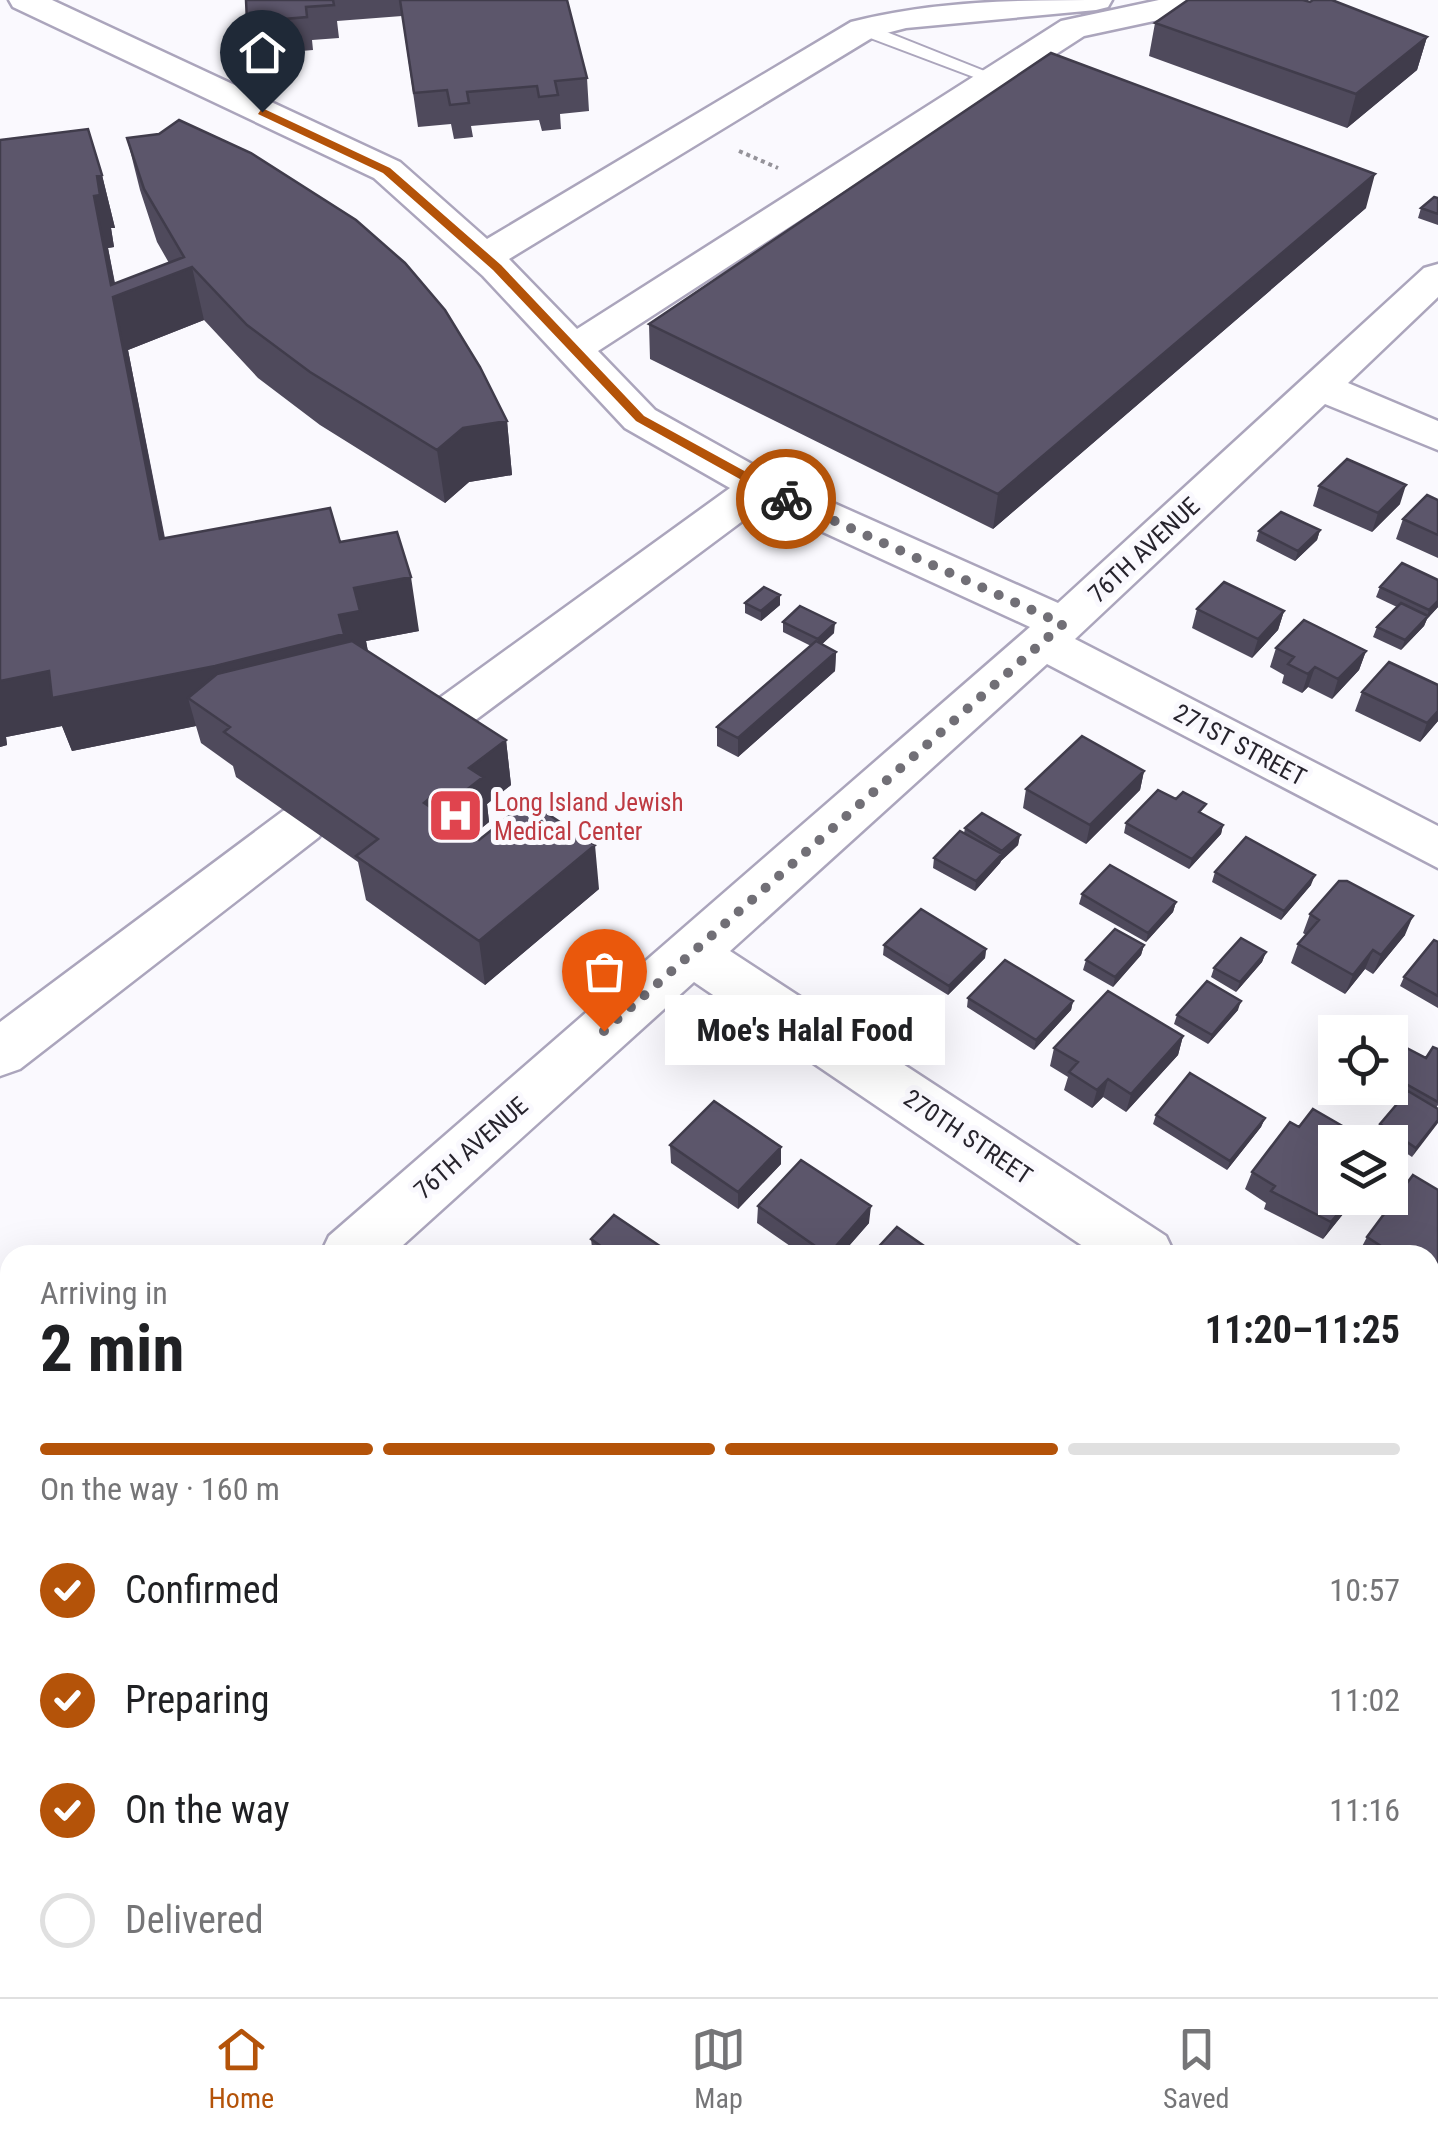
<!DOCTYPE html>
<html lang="en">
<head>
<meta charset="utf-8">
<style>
  body { margin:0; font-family:"Roboto Condensed",sans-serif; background:#f2f2f2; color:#202124; height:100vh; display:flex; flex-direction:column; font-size:38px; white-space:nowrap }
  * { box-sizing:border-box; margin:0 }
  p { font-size:32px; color:#757577 }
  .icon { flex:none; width:55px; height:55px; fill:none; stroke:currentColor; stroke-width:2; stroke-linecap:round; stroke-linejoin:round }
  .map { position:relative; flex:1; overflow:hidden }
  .drawer { position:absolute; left:0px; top:1245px; width:1440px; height:752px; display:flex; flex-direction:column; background:#fff; border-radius:30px 30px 0 0; box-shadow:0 10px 40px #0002 }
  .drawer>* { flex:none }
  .tools { position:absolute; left:1318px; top:1015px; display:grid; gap:20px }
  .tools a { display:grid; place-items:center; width:90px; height:90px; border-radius:0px; background:#fff; box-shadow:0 10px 40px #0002; font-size:50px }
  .pin { position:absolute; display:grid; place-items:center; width:85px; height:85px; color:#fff; margin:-102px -42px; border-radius:50% 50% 50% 0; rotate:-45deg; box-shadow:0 0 10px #0007 }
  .pin .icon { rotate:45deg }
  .courier { position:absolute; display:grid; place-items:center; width:100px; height:100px; margin:-50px; border:8px solid #b45309; border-radius:50%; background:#fff; color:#222; box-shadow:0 2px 12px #0007 }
  .bubble { position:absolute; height:70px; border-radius:0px; background:#fff; box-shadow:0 10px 40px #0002; font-size:32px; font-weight:700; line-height:70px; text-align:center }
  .summary em { font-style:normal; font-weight:700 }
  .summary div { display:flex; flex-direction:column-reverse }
  .summary { display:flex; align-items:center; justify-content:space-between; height:170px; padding:0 40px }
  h1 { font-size:65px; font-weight:700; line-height:75px }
  .bar { display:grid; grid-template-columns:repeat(4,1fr); gap:15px 10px; align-content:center; height:120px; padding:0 40px }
  .bar i { height:12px; border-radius:8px; background:#e0e0e0 }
  .bar .active { background:#b45309 }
  .bar p { grid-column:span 4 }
  ol { padding:0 40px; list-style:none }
  li { display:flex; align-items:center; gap:30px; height:110px }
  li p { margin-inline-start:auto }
  li .icon { padding:10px; border-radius:50%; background:#b45309; color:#fff; stroke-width:4 }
  li:last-child { color:#757577 }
  li i { width:55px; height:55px; border:5px solid #e0e0e0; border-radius:50% }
  .dock { display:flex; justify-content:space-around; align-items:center; height:140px; border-top:2px solid #e0e0e0; background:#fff; font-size:28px; color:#757577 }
  .dock a { display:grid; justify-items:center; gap:5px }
  .dock .active { color:#b45309 }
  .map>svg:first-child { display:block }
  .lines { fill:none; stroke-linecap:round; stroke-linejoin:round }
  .lane-casing { stroke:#aba5bc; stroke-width:4 }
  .street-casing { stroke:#aba5bc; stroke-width:5 }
  .path { stroke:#95939a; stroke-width:4; stroke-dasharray:4 4; stroke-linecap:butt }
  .lane { fill:#fff; fill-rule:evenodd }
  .street { fill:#fff; fill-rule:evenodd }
  .wall { fill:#4f4a5c }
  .shaded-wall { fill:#403c4b }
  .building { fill:#5c566b; stroke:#403c4b; stroke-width:2.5 }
  .route { fill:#b45309 }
  .done { stroke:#716f76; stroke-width:10; stroke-dasharray:0 18 }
  .labels { text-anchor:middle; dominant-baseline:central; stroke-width:10; stroke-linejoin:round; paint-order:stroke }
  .street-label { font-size:25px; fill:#27242d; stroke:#faf9fe }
  .health-label { font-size:25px; fill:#be3a42; stroke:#faf9fe; text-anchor:start }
</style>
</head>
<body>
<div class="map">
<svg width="1438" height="1997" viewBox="0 0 1438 1997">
  <rect width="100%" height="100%" fill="#faf9fe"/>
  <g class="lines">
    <defs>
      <path id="lane" d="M857,25H869L1002,78L987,82L857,33Z"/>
      <path id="street" d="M9,0H52L400,162L487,239L851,22C938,0 1023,0 1112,0L1108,7L1096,10L906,28L875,36L509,259L577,329L1061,21L1159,0H1223L1219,7L1084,36L598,351L655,410L775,477L1058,603L1424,268L1438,264V297L1348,383L1438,421V450L1325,404L1075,639L1438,826V868L1047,664L730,951L1166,1236L1175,1255H1096L694,982L392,1255H320L329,1236L1030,627L764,505L446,742L429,747L412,742L404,730L412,718L730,488L625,428L483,276L374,178L13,7Z
        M301,805L319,811L327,824L319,837L20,1069L0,1076V1022L283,811Z
        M1430,1415L1438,1418V1481L1430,1478Z
        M10,1524V1594L0,1598V1528Z
        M838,1988H922L926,1997H841Z"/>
    </defs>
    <use href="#lane" class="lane-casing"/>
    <use href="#street" class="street-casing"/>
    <path class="path" d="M739,151L778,168"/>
    <use href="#lane" class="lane"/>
    <use href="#street" class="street"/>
  </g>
  <path class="wall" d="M246,0H567L587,78L589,111L560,114L561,129L542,131L539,120L471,126L473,137L454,139L451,124L418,127L402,16L337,21L339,38L312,40L313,50L253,55L247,22Z
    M1155,23L1427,37L1417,70L1347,128L1149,56Z
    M127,138L507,421L512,475L469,482L445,503L320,425L258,378L204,320L128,350L165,538L340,542L419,631L366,641L368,651L506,740L511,785L487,804L489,822L472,836L479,840L599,889L485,985L366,900L358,862L236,777L233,766L201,743L196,726L72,751L62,726L6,737L7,745L0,747V140L102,175L115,228H111L114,247L108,248L115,283L169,263L157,242L140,190Z
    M1438,198V225L1418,218L1421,208Z
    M1366,208L993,529L650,359L649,324Z
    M1319,486L1400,504L1372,532L1313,506Z
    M1438,500V558L1396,539L1403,519Z
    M1320,530L1317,540L1295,561L1256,541L1259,531Z
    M1438,580V607L1427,619L1424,626L1401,650L1373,637L1377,627L1397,607L1376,597L1380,587Z
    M745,603L780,605L761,621L745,613Z
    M1197,609L1284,611L1278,630L1252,658L1192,628Z
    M783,622L834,633L822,644L836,652L835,671L738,757L717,746V727L811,646L783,632Z
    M1276,648L1366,651L1359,670L1332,699L1308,687L1302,693L1282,683L1284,675L1270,667Z
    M1438,685V721L1420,742L1355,711L1362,692Z
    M1144,771L1140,790L1086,844L1023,808L1026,789Z
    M1203,814L1223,825L1221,834L1189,869L1124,833L1126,823Z
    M965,828L1020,835L1018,845L1001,861L1000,863L975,891L933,868L934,858L964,833Z
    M1215,872L1311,885L1281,920L1212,882Z
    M1082,894L1176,902L1173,912L1146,942L1079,904Z
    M1310,914L1405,935L1373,974L1365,969L1345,994L1291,963L1298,944L1306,935L1303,933Z
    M1438,942V1008L1400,986L1404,977Z
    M884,945L986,949L985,958L948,995L883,955Z
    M1144,945L1141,955L1113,987L1083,970L1086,960Z
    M1266,952L1262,962L1236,992L1211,977L1214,968Z
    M968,998L1073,1001L1071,1010L1034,1050L967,1007Z
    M1238,1010L1208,1044L1174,1024L1177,1015Z
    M1183,1036L1178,1055L1126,1112L1103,1097L1092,1108L1064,1090L1068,1077L1050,1066L1054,1048Z
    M1438,1049V1105L1436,1108L1438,1109L1412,1157L1376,1133L1380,1124L1404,1095L1390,1086V1060L1426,1058Z
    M1156,1115L1265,1118L1261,1127L1227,1170L1153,1124Z
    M670,1145L781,1147V1164L738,1209L671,1163Z
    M1252,1172L1335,1198H1356L1323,1239L1264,1209L1266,1203L1245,1189Z
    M1438,1190V1304L1430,1299V1255L1358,1254L1367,1237Z
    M758,1206L869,1223L841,1255H803L757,1223Z
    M591,1239L673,1255H602L592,1248Z
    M1438,1624V1711L1430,1706V1637Z
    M1438,1798V1885L1430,1879V1808Z
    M450,1988H558L551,1997H460Z"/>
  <path class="shaded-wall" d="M1427,37L1417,70L1347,128L1356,94Z
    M1375,174L1366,208L993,529L998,494Z
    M102,175L115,228H111L114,247L108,248L117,296L192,267L204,320L128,350L175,593L160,539L94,196L97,176Z
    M507,421L512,475L469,482L445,503L437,450L463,428Z
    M1406,485L1400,504L1372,532L1378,513Z
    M1320,530L1317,540L1295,561L1298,551Z
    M411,577L419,631L366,641L370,664L188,698L196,726L72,751L62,726L6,737L7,745L0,747V681L339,615L354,588Z
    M780,595V605L761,621V611Z
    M1438,601V607L1427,619L1424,626L1401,650L1405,640L1427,617L1429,610Z
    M1284,611L1278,630L1252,658L1258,639Z
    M835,623L834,633L817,649L818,639Z
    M1366,651L1359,670L1332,699L1338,679Z
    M836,652L835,671L738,757V738Z
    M1315,667L1308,687L1302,693L1308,674Z
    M1438,711V721L1420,742L1427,723Z
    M506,740L511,785L487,804L489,822L458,847L451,802L469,768Z
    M1144,771L1140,790L1086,844L1090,825Z
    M437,792L444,837L424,803Z
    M1223,825L1221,834L1189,869L1192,859Z
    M1020,835L1018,845L1001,861L1000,863L975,891L976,881L1002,854V851Z
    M595,845L599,889L485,985L479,941Z
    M1315,875L1311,885L1281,920L1284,911Z
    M1176,902L1173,912L1146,942L1148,933Z
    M1413,916L1405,935L1373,974L1381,955Z
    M1144,945L1141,955L1113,987L1115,977Z
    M986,949L985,958L948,995L949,986Z
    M1373,950L1365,969L1345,994L1353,975Z
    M1266,952L1262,962L1236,992L1240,982Z
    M1073,1001L1071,1010L1034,1050L1036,1040Z
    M1241,1001L1238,1010L1208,1044L1212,1035Z
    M1183,1036L1178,1055L1126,1112L1131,1094Z
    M1108,1079L1103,1097L1092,1108L1097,1090Z
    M1265,1118L1261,1127L1227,1170L1230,1161Z
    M1438,1120V1123L1412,1157L1416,1148Z
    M781,1147V1164L738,1209V1192Z
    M1351,1198H1356L1323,1239L1331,1222Z
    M871,1206L869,1223L841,1255H828Z
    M548,1988H558L551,1997H541Z"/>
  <path class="building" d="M246,0H333L334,5L306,7L307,17L247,22Z
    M400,0H567L587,78L555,81L558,95L539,97L537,86L467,92L469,103L450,105L447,90L414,93Z
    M1188,0H1303L1310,2L1313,0H1332L1427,37L1356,94L1155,23Z
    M1051,53L1375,174L998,494L649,324Z
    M179,120L251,153L356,220L405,263L445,310L480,367L507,421L463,428L437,450L310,372L247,325L192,267L113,297L160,539L330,508L340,542L397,532L411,577L354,588L360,611L339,615L344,634L215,666L52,698L49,671L0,681V140L88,129L102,175L97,176L100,195L94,196L111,285L184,257L144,189L127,138L159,134Z
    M1434,197L1438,198V214L1421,208Z
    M1347,459L1406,485L1378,513L1319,486Z
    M1427,495L1438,500V535L1403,519Z
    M1281,512L1320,530L1298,551L1259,531Z
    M1402,563L1438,580V601L1429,610L1380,587Z
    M1224,582L1284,611L1258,639L1197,609Z
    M764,587L780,595L761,611L745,603Z
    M1401,603L1428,616L1405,640L1377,627Z
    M800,606L835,623L818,639L783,622Z
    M1304,620L1366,651L1338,679L1315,667L1308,674L1288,664L1294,657L1276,648Z
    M352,641L506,740L469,768L483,777L451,802L437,792L424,803L479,840L528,801L595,845L479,941L356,856L378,839L224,732L230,727L188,698L217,674Z
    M816,641L836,652L738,738L717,727Z
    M1389,662L1438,685V711L1427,723L1362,692Z
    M1082,736L1144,771L1090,825L1026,789Z
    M1158,790L1176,799L1183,792L1206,804L1199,812L1223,825L1192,859L1126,823Z
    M982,813L1020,835L1002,851L965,828Z
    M960,831L1002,854L976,881L934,858Z
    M1246,837L1315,875L1284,911L1215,872Z
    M1110,865L1176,902L1148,933L1082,894Z
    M1339,881H1347L1413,916L1381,955L1373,950L1353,975L1298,944L1319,920L1310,914Z
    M921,909L986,949L949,986L884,945Z
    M1115,929L1144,945L1115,977L1086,960Z
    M1241,938L1266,952L1240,982L1214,968Z
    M1434,940L1438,942V996L1404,977Z
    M1005,960L1073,1001L1036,1040L968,998Z
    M1207,981L1241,1001L1212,1035L1177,1015Z
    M1108,991L1183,1036L1131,1094L1108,1079L1097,1090L1069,1072L1078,1062L1054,1048Z
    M1401,1045L1426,1058L1433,1047L1438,1049V1102L1390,1075V1060Z
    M1190,1073L1265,1118L1230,1161L1156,1115Z
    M1408,1091L1438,1109V1120L1416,1148L1380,1124Z
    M714,1101L781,1147L738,1192L670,1145Z
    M1313,1109L1370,1142H1335V1198H1351L1331,1222L1271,1191L1275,1186L1252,1172L1290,1122L1299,1127Z
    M801,1160L871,1206L828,1255L758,1206Z
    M1413,1175L1438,1190V1282L1430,1277V1255H1395L1367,1237Z
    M614,1215L673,1255H613L591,1239Z
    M897,1227L937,1255H871Z
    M1438,1628V1691L1430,1685V1641Z
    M1438,1798V1875L1430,1869V1811Z
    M1430,1882L1438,1888V1909L1430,1924Z
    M315,1988H333L342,1997H307Z
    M455,1988H548L541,1997H464Z
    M603,1988H605L615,1997H595Z
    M1215,1988H1333L1345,1997H1209Z"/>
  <path class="route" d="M262,108L390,168L501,265L644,416L790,496V502H781L636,421L493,270L383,173L258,114Z"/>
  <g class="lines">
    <path class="done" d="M604,1031L1063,624L786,499"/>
  </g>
  <defs>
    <symbol id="hospital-square" viewBox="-11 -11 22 22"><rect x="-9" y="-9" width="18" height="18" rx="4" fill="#e0444e" stroke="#faf9fe"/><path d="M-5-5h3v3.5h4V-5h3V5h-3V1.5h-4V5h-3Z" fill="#fff"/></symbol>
  </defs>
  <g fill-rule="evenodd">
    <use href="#hospital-square" x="424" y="784" width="63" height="63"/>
  </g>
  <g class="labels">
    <g class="street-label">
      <text transform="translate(1144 550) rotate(-43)">76TH AVENUE</text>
      <text transform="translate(1240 745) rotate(28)">271ST STREET</text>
      <text transform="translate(968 1137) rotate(34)">270TH STREET</text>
      <text transform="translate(471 1148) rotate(-41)">76TH AVENUE</text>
    </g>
    <g class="health-label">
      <text x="494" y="802">Long Island Jewish<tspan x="494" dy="29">Medical Center</tspan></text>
    </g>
  </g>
</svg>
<div class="tools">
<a><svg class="icon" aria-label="locate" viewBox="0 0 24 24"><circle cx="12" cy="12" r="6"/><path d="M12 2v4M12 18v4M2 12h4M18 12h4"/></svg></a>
<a><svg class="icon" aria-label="layers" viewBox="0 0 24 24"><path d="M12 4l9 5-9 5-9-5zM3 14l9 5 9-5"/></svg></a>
</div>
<div class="pin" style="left:604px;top:1031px;background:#ea580c"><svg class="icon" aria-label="bag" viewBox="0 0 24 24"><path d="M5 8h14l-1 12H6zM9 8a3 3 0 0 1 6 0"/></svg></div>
<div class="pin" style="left:262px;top:112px;background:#1f2937"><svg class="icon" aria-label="home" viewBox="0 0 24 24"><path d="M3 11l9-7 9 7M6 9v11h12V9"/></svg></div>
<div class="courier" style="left:786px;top:499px"><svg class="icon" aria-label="bike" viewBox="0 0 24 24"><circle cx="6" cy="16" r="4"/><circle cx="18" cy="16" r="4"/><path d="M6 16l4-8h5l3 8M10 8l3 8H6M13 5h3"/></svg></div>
<div class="bubble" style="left:665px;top:995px;width:280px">Moe's Halal Food</div>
<section class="drawer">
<div class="summary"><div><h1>2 min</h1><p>Arriving in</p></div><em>11:20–11:25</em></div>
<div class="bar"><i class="active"></i><i class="active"></i><i class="active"></i><i></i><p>On the way · 160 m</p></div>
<ol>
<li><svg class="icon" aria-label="check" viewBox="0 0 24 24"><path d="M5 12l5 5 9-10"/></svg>Confirmed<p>10:57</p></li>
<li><svg class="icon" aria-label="check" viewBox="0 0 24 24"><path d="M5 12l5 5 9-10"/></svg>Preparing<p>11:02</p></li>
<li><svg class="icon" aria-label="check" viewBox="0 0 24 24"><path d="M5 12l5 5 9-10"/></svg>On the way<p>11:16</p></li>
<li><i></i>Delivered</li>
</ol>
</section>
</div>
<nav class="dock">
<a class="active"><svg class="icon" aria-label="home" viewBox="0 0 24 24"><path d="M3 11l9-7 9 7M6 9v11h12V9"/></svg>Home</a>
<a><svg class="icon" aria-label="map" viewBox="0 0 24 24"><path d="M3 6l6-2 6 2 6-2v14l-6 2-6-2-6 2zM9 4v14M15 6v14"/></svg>Map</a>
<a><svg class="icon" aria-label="saved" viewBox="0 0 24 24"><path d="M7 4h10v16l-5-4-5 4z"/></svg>Saved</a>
</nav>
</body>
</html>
